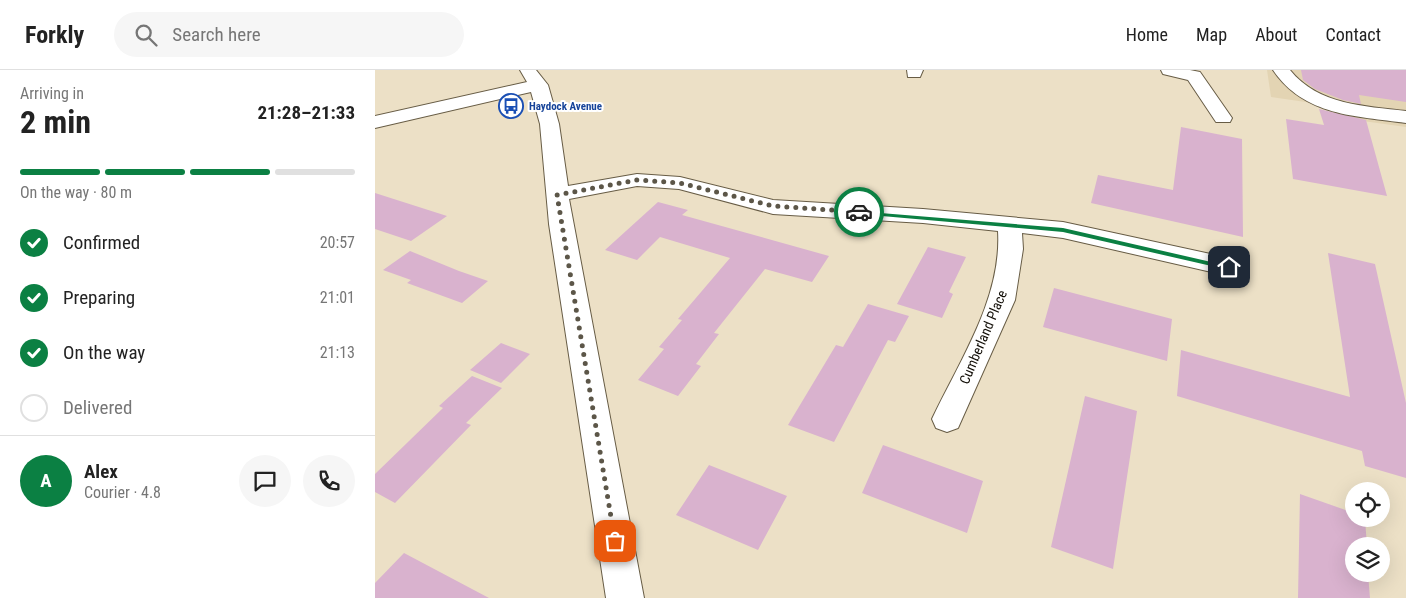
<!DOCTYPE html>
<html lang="en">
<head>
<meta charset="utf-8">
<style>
  body { margin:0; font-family:"Roboto Condensed",sans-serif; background:#f6f6f6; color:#222; height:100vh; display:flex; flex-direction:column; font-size:19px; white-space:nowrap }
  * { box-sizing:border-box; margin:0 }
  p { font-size:16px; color:#767676 }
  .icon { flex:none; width:28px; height:28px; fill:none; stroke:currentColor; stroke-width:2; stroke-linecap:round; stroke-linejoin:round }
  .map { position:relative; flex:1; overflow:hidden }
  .drawer { display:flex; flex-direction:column; background:#fff; width:375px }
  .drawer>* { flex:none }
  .buttons { position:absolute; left:970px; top:412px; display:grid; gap:10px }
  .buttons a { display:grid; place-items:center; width:45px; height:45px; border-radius:50%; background:#fff; box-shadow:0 5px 20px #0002; font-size:25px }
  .pin { position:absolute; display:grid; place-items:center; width:42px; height:42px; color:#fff; margin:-21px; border-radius:10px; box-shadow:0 2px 8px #0006 }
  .courier { position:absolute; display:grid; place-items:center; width:50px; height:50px; margin:-25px; border:4px solid #0b8043; border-radius:50%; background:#fff; color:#222; box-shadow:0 1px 6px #0007 }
  .head em { font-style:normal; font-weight:700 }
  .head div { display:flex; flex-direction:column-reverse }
  .head { display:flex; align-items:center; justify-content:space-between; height:85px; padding:0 20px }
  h1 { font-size:32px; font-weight:700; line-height:38px }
  .bar { display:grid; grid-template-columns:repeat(4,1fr); gap:8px 5px; align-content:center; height:60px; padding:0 20px }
  .bar i { height:6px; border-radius:4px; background:#e0e0e0 }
  .bar .on { background:#0b8043 }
  .bar p { grid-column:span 4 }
  .line { display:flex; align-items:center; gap:12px; padding:0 20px; border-top:1px solid #e0e0e0 }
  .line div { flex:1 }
  .round { display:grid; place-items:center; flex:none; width:52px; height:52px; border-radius:26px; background:#f6f6f6 }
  ol { padding:0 20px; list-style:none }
  li { display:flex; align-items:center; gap:15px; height:55px }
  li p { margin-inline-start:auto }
  li .icon { padding:5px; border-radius:50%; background:#0b8043; color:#fff; stroke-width:4 }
  li:last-child { color:#767676 }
  li i { width:28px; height:28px; border:2px solid #e0e0e0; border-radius:50% }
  header { display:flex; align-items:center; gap:30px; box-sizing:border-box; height:70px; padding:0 25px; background:#fff; border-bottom:1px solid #e0e0e0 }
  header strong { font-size:24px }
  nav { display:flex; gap:28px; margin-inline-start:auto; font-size:18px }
  .search { width:350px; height:45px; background:#f6f6f6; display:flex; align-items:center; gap:12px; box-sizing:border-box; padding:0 18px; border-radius:28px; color:#767676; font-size:19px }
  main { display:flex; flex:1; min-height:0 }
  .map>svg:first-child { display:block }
  .built { fill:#e3d4b3 }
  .building { fill:#d9b2ce }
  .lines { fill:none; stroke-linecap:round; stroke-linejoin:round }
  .minor-casing { stroke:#675c45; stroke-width:2 }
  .minor { fill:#fff; fill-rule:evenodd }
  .route { fill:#0b8043 }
  .done { stroke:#5c5648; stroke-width:5; stroke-dasharray:0 9 }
  .labels { text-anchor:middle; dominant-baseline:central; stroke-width:4; stroke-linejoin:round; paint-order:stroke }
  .far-transit-label { font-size:11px; font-weight:bold; fill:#164399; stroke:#fff; text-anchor:start }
  .street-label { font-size:14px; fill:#0f0b04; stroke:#fff }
</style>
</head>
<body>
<header>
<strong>Forkly</strong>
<div class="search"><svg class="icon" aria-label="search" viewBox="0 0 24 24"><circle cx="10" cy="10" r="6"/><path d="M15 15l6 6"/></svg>Search here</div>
<nav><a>Home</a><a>Map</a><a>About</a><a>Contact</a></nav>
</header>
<main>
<section class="drawer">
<div class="head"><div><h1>2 min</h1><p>Arriving in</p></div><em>21:28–21:33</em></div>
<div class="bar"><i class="on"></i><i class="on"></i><i class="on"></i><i></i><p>On the way · 80 m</p></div>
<ol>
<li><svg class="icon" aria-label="check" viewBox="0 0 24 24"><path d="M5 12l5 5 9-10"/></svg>Confirmed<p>20:57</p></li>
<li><svg class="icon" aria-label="check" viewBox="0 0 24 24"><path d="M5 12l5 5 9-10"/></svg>Preparing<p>21:01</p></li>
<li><svg class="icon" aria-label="check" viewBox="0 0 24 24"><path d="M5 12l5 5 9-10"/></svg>On the way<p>21:13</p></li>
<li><i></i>Delivered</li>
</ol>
<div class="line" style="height:90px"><b class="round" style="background:#0b8043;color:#fff">A</b><div><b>Alex</b><p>Courier · 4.8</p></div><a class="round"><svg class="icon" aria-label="chat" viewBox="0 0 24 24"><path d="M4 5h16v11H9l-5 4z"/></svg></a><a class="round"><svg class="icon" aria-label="phone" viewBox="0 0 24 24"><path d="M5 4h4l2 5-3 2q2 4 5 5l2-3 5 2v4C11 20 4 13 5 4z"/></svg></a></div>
</section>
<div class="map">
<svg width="1031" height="528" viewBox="0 0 1031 528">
  <rect width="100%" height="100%" fill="#ece0c6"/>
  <path class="built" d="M892,0H1031V57L959,47L951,35L896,27Z"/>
  <path class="building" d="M926,0H1031V32L984,25L986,34L968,30L940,19L928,10Z
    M944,39L991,50L1012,126L918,109L911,49L949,55Z
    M806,57L867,69L868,167L716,133L723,105L798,120Z
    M0,123L72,146L36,171L0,159Z
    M283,132L313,140L307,145L454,186L437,212L390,199L339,263L344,264L321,294L326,296L303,326L263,310L289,279L284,277L307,250L303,249L355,188L285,167L262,190L230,180Z
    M553,177L591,187L574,222L578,224L567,248L522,234Z
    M35,181L84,201L113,211L87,233L32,213L36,210L8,200Z
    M953,183L1000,194L1031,333V408L990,396L987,381L802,326L806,280L975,327Z
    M679,218L797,249L792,291L668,257Z
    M493,234L534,246L520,272L513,270L459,372L413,355L461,275L468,277Z
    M126,273L155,284L126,313L95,300Z
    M97,306L127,318L91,353L96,355L20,433L0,422V404L68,338L64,336Z
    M710,326L762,341L738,499L676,477Z
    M508,375L608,411L592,463L487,423Z
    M334,395L412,426L383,480L301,445Z
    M925,424L979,443V449H990L992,476H979V504H993L995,528H923Z
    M29,483L114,528H0V513Z"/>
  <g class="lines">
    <defs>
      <path id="minor" d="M145,0H161L173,15L184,54L193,116L262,104L305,107L398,130L548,139L688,152L854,188L863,191L866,197L863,203L854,206L688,168L647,163L648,179L640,230L583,358L572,362L561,358L557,349C585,290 627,228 623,161L548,153L398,144L304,119L262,116L194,129L269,528H231L174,154L165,54L156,22L0,58V46L152,12Z
        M532,0H548L545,7H533Z
        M786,0H815L825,2L857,48L855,52H841L813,10L788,4Z
        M898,0H915C943,35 989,36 1031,41V53C981,46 929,46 898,0Z"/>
    </defs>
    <use href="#minor" class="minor-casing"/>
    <use href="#minor" class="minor"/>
  </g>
  <path class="route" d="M481,141L688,158L858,197L854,200L688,162L484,144Z"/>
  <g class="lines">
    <path class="done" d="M240,471L182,125L262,110L305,113L398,136L484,142"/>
  </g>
  <defs>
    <symbol id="bus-ring" viewBox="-11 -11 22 22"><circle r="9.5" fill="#fff" stroke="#1a4fb4" stroke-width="1.5"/><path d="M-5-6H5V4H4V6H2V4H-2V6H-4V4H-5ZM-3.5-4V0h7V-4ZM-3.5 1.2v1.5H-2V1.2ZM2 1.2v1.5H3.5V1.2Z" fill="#1a4fb4"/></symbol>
  </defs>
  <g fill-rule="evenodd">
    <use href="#bus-ring" x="122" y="22" width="28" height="28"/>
  </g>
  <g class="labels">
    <g class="far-transit-label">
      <text x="154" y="36">Haydock Avenue</text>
    </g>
    <g class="street-label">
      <text transform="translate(608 267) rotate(-67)">Cumberland Place</text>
    </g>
  </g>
</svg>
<div class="buttons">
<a><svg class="icon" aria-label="locate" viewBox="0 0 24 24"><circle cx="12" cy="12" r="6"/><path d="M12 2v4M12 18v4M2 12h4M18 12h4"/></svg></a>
<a><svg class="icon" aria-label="layers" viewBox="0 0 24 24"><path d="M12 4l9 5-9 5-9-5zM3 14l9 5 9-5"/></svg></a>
</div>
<div class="pin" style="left:240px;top:471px;background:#ea580c"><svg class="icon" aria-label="bag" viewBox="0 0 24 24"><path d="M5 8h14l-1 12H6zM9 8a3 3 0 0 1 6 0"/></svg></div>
<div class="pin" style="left:854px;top:197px;background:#1f2937"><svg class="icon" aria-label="home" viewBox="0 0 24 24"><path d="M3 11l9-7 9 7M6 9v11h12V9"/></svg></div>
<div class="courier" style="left:484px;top:142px"><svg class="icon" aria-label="car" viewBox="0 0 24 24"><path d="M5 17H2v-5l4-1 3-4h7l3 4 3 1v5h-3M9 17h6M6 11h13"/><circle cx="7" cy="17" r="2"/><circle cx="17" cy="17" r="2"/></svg></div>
</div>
</main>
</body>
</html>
